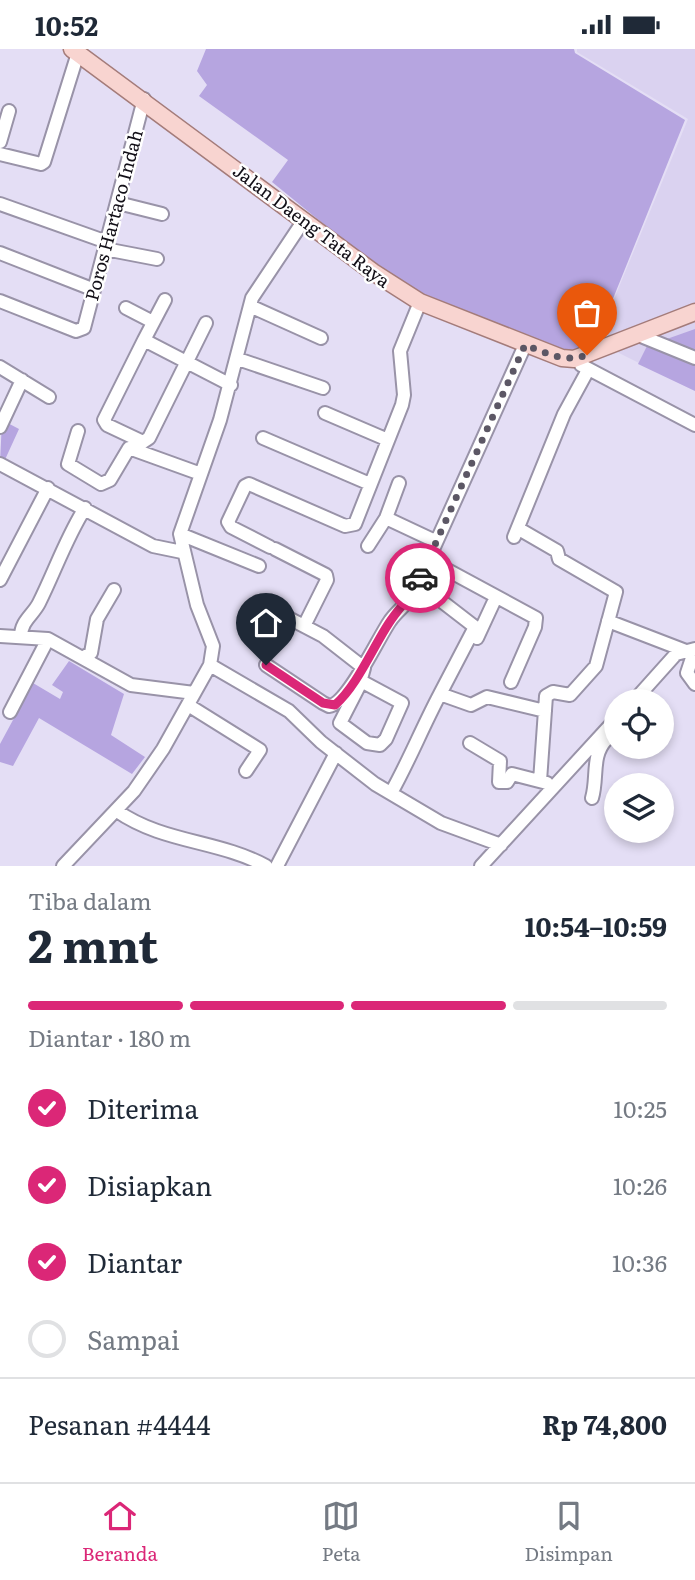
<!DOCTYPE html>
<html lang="id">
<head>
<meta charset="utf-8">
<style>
  body { margin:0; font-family:Literata,serif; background:#f2f2f3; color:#1f2937; height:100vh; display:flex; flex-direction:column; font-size:26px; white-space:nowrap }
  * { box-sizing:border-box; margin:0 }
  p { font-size:23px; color:#747a83 }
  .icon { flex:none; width:38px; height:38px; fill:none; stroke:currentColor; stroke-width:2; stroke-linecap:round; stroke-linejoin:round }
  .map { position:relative; height:817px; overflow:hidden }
  .side { display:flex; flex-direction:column; background:#fff; flex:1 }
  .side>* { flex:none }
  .tools { position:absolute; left:604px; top:640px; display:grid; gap:14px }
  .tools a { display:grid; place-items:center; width:70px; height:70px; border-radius:50%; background:#fff; box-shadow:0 4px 10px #0003; font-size:35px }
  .pin { position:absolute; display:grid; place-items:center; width:60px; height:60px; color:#fff; margin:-72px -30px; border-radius:50% 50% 50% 0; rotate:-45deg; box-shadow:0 0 7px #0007 }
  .pin .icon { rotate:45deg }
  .courier { position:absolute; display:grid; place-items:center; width:70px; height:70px; margin:-35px; border:5px solid #db2777; border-radius:50%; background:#fff; color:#222; box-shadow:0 2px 9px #0007 }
  .headline em { font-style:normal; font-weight:700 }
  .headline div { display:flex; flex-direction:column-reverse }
  .headline { display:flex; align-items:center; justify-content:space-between; height:119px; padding:0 28px }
  h1 { font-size:46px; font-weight:700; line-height:52px }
  .bar { display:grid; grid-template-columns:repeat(4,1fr); gap:10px 7px; align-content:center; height:84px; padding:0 28px }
  .bar i { height:9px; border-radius:5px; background:#e0e1e3 }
  .bar .current { background:#db2777 }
  .bar p { grid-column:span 4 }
  .line { display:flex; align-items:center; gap:18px; padding:0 28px; border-top:2px solid #e0e1e3 }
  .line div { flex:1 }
  ol { padding:0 28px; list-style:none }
  li { display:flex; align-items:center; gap:21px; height:77px }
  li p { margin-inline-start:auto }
  li .icon { padding:7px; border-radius:50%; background:#db2777; color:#fff; stroke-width:4 }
  li:last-child { color:#747a83 }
  li i { width:38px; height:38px; border:4px solid #e0e1e3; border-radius:50% }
  .status { display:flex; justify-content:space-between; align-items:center; height:49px; padding:0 35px; background:#fff; direction:ltr }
  .status svg { height:19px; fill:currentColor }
  .tabs { display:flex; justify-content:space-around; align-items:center; height:98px; border-top:2px solid #e0e1e3; background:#fff; font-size:19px; color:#747a83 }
  .tabs a { display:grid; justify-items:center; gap:4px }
  .tabs .current { color:#db2777 }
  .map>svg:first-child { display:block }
  .built { fill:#dad2f0 }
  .green { fill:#b6a5e0 }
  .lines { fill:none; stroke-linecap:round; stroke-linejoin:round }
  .minor-casing { stroke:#9993a8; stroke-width:16 }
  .major-casing { stroke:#a47c7a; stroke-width:19 }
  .minor { stroke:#fff; stroke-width:12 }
  .major { stroke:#f8d4d0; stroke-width:16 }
  .done { stroke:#5c5765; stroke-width:7; stroke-dasharray:0 12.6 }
  .route { stroke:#db2777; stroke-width:9 }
  .labels { text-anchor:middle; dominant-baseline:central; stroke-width:5; stroke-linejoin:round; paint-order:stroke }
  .street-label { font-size:18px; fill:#120f17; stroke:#fff }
</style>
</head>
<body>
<div class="status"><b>10:52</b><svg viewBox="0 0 49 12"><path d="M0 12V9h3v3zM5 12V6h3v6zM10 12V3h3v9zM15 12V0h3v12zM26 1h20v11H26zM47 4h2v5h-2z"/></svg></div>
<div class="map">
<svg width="695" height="817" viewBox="0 0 695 817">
  <rect width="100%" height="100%" fill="#e4def5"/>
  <path class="built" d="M577,0H695V342L617,303L603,277L688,70L577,3Z"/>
  <path class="green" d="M206,0H574L575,4L685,71L602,277C592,290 583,302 566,302L432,250L364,208L272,133L288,111L199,47L207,36L197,22Z
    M695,280V342L638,315L647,297Z
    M2,371L19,380L3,415L0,414Z
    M69,612L124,645L111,686L145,708L132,725L39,669L13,717L0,713V695L33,634L60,650L63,643L52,636Z"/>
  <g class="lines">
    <defs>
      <path id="minor" d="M0,93L9,62
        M0,105L41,115L44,113L78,4
        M118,154L162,165
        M0,155L107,193
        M105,200L157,210
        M0,204L92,240
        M165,251L144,291L231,336
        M0,252L76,282L84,279L144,50
        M250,257L321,289
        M126,259L153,273
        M636,285L695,309
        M144,291L104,371L107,376L143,393L149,389L206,274
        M238,310L323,339
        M581,316L695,376
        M0,318L49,348
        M325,364L388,391
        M0,378L22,331
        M78,382L68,415L101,435L110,431L129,399L201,425
        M263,389L370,435
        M0,415L153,497L182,503
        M386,469L399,434
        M519,480L557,502L559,510L616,543L596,617L570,646L553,643L546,647L540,732
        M180,485L259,517
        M514,488L564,365L588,321
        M368,497L386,469L435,492
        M270,498L231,478L228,473L245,437L249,435L345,477L355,475L402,356L404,346L400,302L420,253
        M275,500L326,526L327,531L304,577
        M427,510L536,569L535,578L511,633
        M0,531L48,439
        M418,534L475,578L440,645
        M258,553L323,587L364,619L359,637L340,674L367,694L380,696L386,690L402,654L361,632
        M608,572L686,602
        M0,587L48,590L131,636L194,644
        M21,587C21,572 33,566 39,554C55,522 66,489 85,459
        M477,589L496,548
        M695,600L687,624L695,635
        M84,608L91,604L97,570L114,541
        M210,616L289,662L321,693L375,735L441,774L501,796
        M266,616L323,654L329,657C348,655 378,589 390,572C396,563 405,557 412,547L525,296
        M633,653L676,605L695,600
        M188,656L260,701L246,722
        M10,663L48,590
        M470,694L500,712L499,733H507L512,725L547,734
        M391,744C409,712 422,679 440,645L471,656L487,648L545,662
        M592,749C598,729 591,707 606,691
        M117,762C163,794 218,791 266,817
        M63,817L134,742L163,700L210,616L213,597L197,556L180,485L220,371L252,249L304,171
        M277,817L336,704
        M481,817L616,670"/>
      <path id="major" d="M72,0L373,223L420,253L562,309L574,310L695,263"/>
    </defs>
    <use href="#minor" class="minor-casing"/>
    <use href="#major" class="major-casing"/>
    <use href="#minor" class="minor"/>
    <use href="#major" class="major"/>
  </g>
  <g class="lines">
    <path class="done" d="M420,529L525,296C546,304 565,314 587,306"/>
    <path class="route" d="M266,616L323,654L335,656C357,637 373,598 389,574C400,557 411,549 420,529"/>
  </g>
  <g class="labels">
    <g class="street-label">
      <text transform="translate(113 166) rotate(-75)">Poros Hartaco Indah</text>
      <text transform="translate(312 176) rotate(37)">Jalan Daeng Tata Raya</text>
    </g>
  </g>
</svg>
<div class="tools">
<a><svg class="icon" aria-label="locate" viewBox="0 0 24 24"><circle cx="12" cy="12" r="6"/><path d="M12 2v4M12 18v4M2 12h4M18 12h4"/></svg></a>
<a><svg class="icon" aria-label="layers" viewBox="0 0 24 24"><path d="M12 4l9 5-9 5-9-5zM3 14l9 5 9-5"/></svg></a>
</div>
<div class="pin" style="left:587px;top:306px;background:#ea580c"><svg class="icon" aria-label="bag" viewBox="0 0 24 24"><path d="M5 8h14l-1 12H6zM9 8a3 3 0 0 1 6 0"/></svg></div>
<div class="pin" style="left:266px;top:616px;background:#1f2937"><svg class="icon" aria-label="home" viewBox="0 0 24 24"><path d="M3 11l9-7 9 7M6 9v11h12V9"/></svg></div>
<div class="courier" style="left:420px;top:529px"><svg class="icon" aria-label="car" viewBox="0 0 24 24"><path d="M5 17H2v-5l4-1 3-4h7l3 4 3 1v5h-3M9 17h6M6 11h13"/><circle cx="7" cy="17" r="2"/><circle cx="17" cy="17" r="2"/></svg></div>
</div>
<section class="side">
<div class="headline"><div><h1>2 mnt</h1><p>Tiba dalam</p></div><em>10:54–10:59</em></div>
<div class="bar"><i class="current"></i><i class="current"></i><i class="current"></i><i></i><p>Diantar · 180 m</p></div>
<ol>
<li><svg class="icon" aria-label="check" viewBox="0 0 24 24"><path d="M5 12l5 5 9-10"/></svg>Diterima<p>10:25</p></li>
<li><svg class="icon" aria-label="check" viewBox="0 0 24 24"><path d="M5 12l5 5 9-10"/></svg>Disiapkan<p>10:26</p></li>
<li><svg class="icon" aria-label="check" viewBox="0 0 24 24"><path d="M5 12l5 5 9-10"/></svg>Diantar<p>10:36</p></li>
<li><i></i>Sampai</li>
</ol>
<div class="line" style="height:91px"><div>Pesanan #4444</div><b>Rp 74,800</b></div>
</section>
<nav class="tabs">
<a class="current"><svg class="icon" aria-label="home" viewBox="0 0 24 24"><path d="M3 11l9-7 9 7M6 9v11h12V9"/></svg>Beranda</a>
<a><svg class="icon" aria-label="map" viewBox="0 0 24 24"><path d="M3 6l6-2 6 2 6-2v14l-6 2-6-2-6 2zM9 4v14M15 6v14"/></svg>Peta</a>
<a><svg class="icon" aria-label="saved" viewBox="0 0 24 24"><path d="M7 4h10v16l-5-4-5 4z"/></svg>Disimpan</a>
</nav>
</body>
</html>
